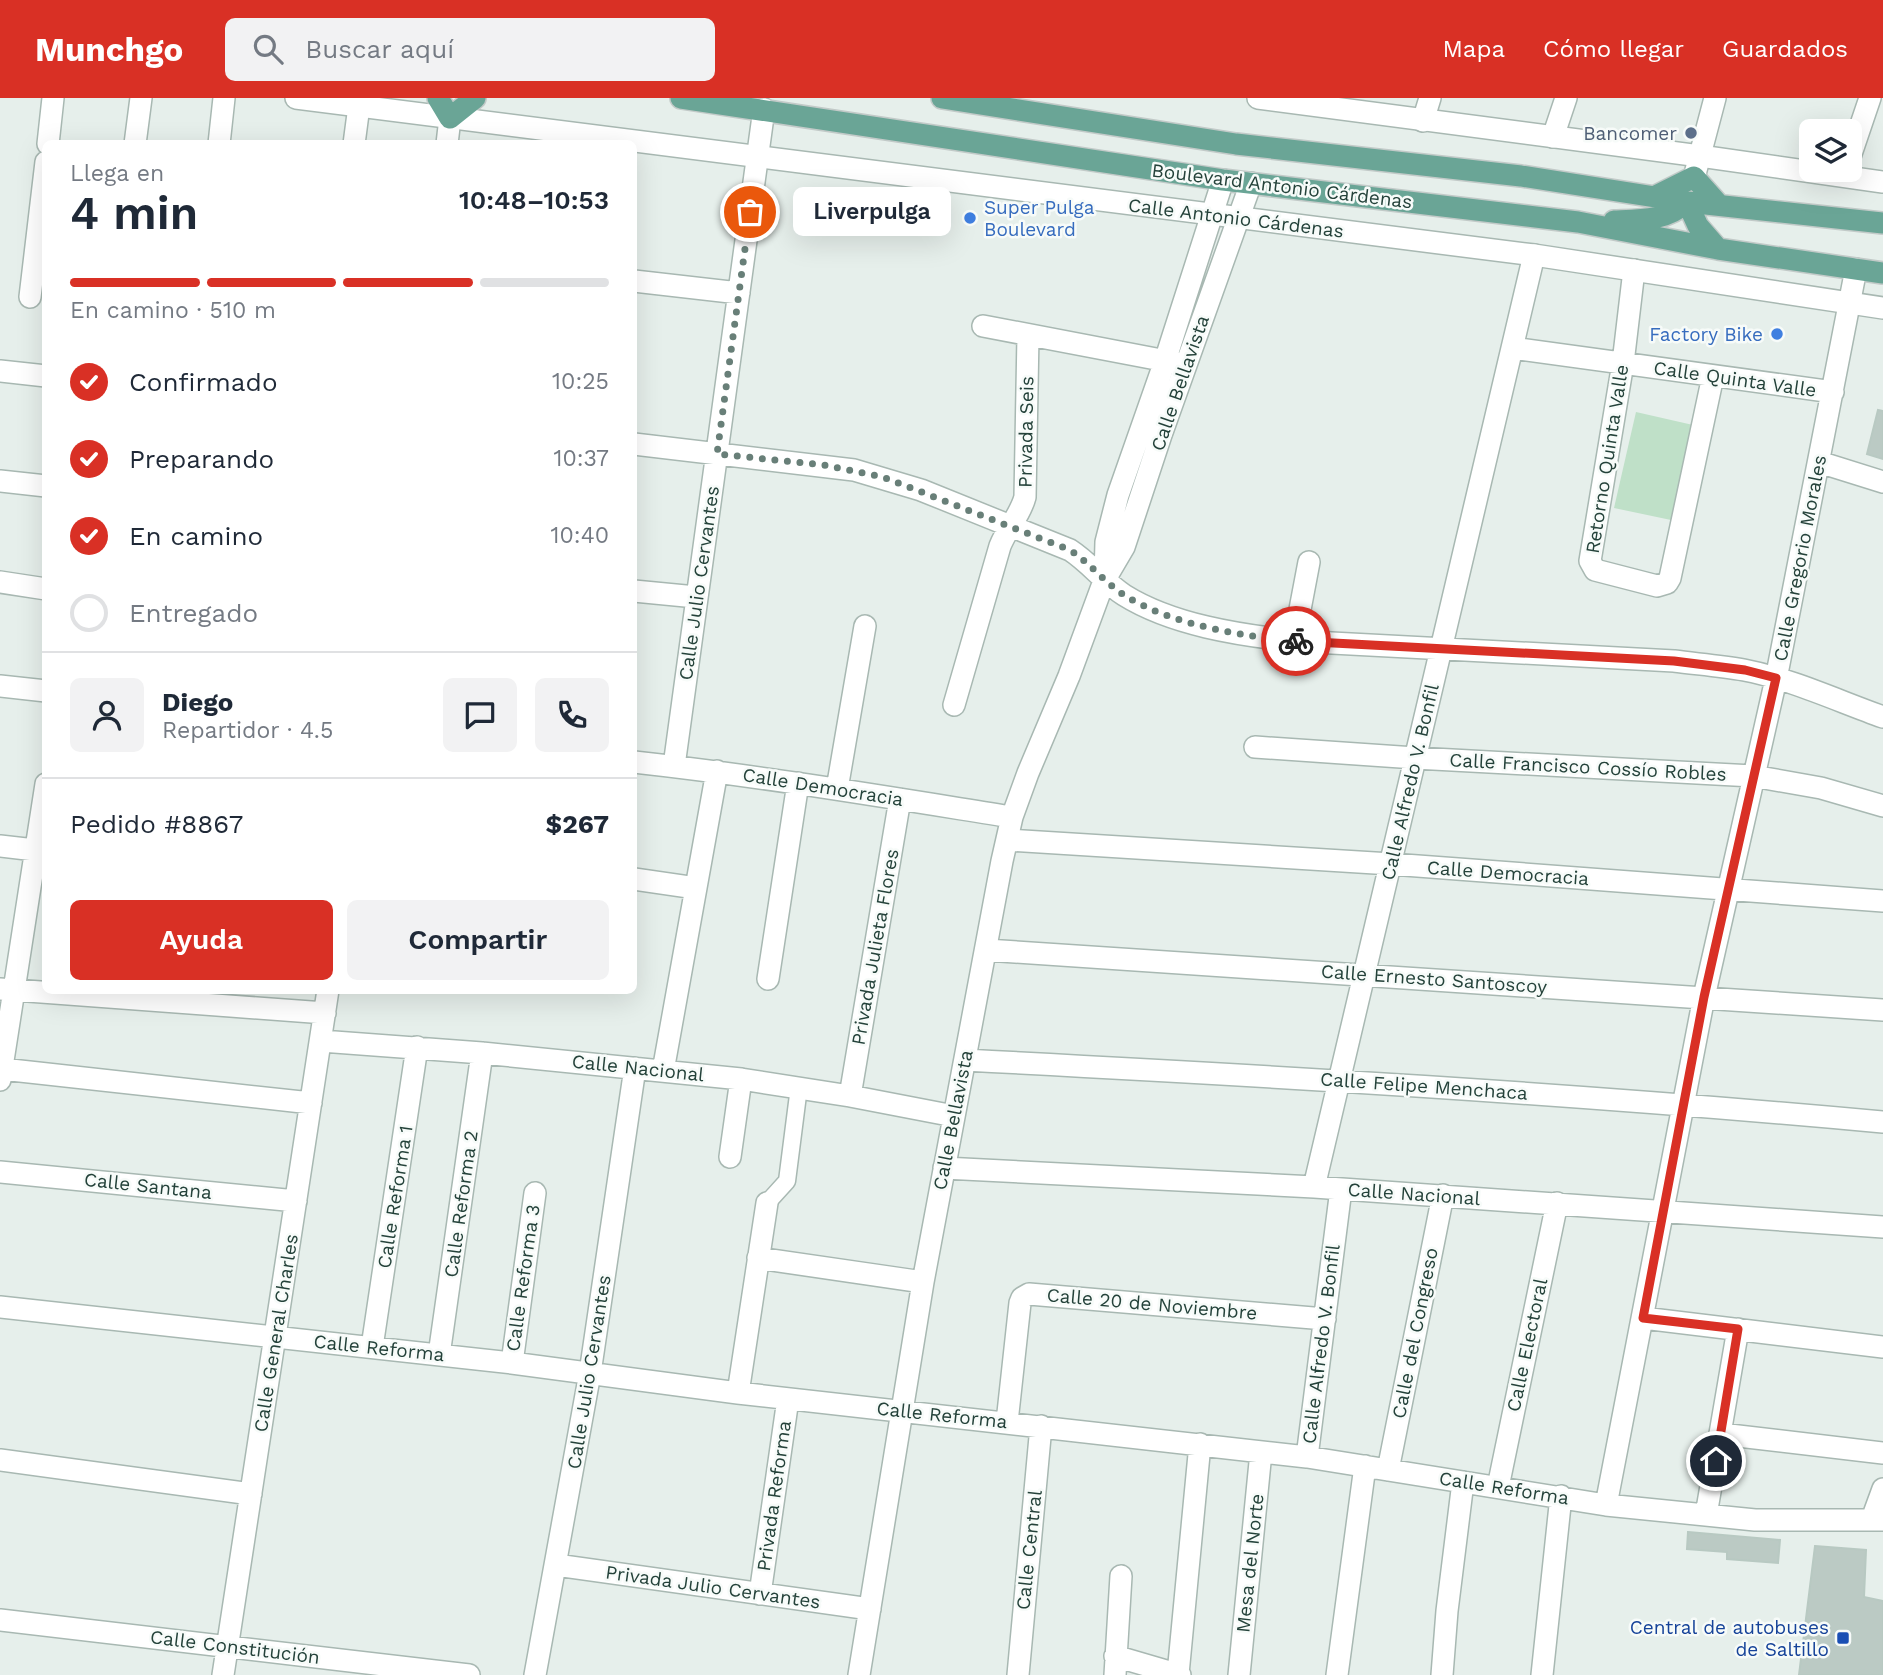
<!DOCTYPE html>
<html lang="es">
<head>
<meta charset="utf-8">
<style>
  body { margin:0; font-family:"Work Sans",sans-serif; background:#f2f2f3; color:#1f2937; height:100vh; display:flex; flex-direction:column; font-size:26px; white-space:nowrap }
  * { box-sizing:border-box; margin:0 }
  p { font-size:23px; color:#747a83 }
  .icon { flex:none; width:38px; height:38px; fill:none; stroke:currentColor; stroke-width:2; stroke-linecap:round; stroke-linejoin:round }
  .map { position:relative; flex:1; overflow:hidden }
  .side { position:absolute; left:42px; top:42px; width:595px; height:854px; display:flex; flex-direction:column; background:#fff; border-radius:10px; box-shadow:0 7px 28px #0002 }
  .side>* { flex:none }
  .fabs { position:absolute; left:1799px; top:21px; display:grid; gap:14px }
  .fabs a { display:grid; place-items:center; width:63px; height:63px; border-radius:10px; background:#fff; box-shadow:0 7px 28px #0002; font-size:35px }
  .pin { position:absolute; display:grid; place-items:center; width:60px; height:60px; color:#fff; margin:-30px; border:4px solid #fff; border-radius:50%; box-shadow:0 2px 7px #0007 }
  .courier { position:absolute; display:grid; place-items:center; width:70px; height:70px; margin:-35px; border:5px solid #d93025; border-radius:50%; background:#fff; color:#222; box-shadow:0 2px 9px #0007 }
  .bubble { position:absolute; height:49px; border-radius:10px; background:#fff; box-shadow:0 7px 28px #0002; font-size:23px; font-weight:600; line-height:49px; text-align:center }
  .head em { font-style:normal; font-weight:600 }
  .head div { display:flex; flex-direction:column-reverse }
  .head { display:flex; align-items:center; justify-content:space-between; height:119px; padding:0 28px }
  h1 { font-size:46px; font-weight:600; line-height:52px }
  .bar { display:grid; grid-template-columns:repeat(4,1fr); gap:10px 7px; align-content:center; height:84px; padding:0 28px }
  .bar i { height:9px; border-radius:5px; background:#e0e1e3 }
  .bar .selected { background:#d93025 }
  .bar p { grid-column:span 4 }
  .line { display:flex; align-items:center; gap:18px; padding:0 28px; border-top:2px solid #e0e1e3 }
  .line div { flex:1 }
  .round { display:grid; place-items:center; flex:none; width:74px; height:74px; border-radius:10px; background:#f2f2f3 }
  ol { padding:0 28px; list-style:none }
  li { display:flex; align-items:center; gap:21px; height:77px }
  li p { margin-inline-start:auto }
  li .icon { padding:7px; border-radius:50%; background:#d93025; color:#fff; stroke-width:4 }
  li:last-child { color:#747a83 }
  li i { width:38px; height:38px; border:4px solid #e0e1e3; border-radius:50% }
  .primary-button { display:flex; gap:14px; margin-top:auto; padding:14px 28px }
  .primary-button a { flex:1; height:80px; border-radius:10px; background:#d93025; color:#fff; font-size:28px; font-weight:600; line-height:80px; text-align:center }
  .primary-button a+a { background:#f2f2f3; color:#1f2937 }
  header { display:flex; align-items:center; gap:42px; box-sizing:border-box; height:98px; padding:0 35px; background:#d93025; color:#fff }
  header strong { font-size:33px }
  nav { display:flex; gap:38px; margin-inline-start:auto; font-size:24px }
  .search { width:490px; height:63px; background:#f2f2f3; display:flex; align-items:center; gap:18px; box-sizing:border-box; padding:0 24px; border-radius:10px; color:#747a83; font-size:26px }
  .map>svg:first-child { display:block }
  .green { fill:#bfe0c8 }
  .building { fill:#bbcac4; stroke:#b8c9c2; stroke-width:2 }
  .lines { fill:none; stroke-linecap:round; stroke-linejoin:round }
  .pedestrian-casing { stroke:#a8b8b2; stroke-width:19 }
  .minor-casing { stroke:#a8b8b2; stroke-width:24 }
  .tertiary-casing { stroke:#a8b8b2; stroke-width:24 }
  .primary-casing { stroke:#c2cac8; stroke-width:24 }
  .pedestrian { stroke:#fff; stroke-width:16 }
  .minor { stroke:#fff; stroke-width:21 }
  .tertiary { stroke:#fff; stroke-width:21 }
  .primary { stroke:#6aa596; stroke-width:21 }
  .done { stroke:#687f78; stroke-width:7; stroke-dasharray:0 12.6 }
  .route { stroke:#d93025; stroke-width:9 }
  .service-dot { fill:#5c6f8a; stroke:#f7fbf9; stroke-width:2.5 }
  .shop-dot { fill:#3f7fe0; stroke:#f7fbf9; stroke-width:2.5 }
  .transit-dot { fill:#1a4fb4; stroke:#f7fbf9; stroke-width:2.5 }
  .labels { text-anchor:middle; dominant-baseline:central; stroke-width:5; stroke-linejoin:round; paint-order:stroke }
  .service-label { font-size:19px; fill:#4e5e75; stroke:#f7fbf9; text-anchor:end }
  .street-label { font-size:19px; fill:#24423a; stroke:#f7fbf9 }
  .shop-label { font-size:19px; fill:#366cbe; stroke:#f7fbf9; text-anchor:start }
  .transit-label { font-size:19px; fill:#164399; stroke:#f7fbf9; text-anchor:end }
</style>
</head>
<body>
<header>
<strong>Munchgo</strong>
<div class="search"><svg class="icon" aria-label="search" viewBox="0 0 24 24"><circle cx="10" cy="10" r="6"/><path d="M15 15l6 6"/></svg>Buscar aquí</div>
<nav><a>Mapa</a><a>Cómo llegar</a><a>Guardados</a></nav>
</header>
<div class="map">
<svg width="1883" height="1577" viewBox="0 0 1883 1577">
  <rect width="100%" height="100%" fill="#e6efeb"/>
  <path class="green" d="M1636,314L1693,327L1671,422L1614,410Z"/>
  <path class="building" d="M1878,312L1883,313V361L1867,356Z
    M1688,1434L1780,1442L1778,1465L1727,1461V1454L1687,1451Z
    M1815,1448L1866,1452L1864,1499L1883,1503V1577H1799Z"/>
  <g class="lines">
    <defs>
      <path id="pedestrian" d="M767,1105L787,1083L799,989"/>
      <path id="minor" d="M1423,23L1430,0
        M1553,39L1566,0
        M48,46L53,0
        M135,46L141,0
        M219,46L224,0
        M354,46L359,8
        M447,46L450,20
        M1850,59L1870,0
        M1695,76L1715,0
        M1634,172L1623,265L1590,463L1595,472L1657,488L1667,485L1670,480L1713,278
        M634,183L739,195
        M30,199L46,64
        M983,228L1177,265
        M1512,250L1833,294
        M0,273L46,278
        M634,346L854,372L921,392L1070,452C1090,465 1104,484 1124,497C1172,527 1239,537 1294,543L1674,563C1697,566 1721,568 1744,572C1791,581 1838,603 1883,619
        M1819,364L1883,384
        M0,383L46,388
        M1105,478L1106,444L1118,397L1165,263L1223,82
        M0,484L46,491
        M634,493L696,499
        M1294,543L1309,464
        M0,588L46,593
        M954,607L1000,448C1007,430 1020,418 1025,399L1028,237
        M1255,649L1415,660L1753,678L1821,690L1883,708
        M634,664C761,678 886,699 1012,719
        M674,668L764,11
        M837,691L865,528
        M1007,742L1391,766L1883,803
        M0,748L35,752
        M634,781L696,790
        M986,852L1883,912
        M768,881L798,685
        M0,891L325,915
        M321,943L482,955L741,981L850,998L954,1018
        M965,962C1272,978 1577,996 1883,1024
        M2,971L311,1005
        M663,973L717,673
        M0,982L46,686
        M850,998L900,701
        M730,1059L741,981
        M944,1070L1314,1089L1883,1129
        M0,1074L296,1103
        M1314,1089L1534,157
        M758,1160L923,1184
        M0,1209L512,1265L738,1295L1307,1359L1606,1407L1755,1422H1883
        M1643,1220L1883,1249
        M372,1249L417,949
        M439,1257L482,955
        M512,1265L535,1095
        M738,1295L767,1105
        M1007,1324L1020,1205L1022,1200L1029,1196L1325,1221
        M1721,1336L1883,1355
        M1307,1359L1341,1091
        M0,1362L251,1396
        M1388,1372L1443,1097
        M1498,1389L1557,1105
        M1606,1407L1704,899L1776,581L1856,171
        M1706,1417L1738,1231
        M1872,1421L1883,1391
        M556,1467L870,1511
        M760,1496L788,1301
        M0,1522L469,1577
        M1115,1558L1180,1577
        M1178,1576L1200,1346
        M223,1577L328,892
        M535,1577L590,1275L635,970
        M859,1577L923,1184L1002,763L1012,719L1028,675L1069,578L1104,483L1124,449L1161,337L1251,85
        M1018,1577L1041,1328
        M1115,1577L1121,1478
        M1239,1577L1261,1354
        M1337,1577L1365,1368
        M1442,1577L1447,1513L1463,1384
        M1542,1577L1561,1398"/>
      <path id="tertiary" d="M296,0L1534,157L1883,210
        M1258,0L1700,58L1883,84"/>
      <path id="primary" d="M438,0L450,20L475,0
        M681,0L1223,82L1578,124L1718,151L1883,175
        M942,0L1236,46L1521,78L1687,104L1883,125
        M1656,98L1694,79L1719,107
        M1687,104L1698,128L1718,151
        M1614,123C1641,122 1666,123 1687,104"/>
    </defs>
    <use href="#pedestrian" class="pedestrian-casing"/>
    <use href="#minor" class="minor-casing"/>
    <use href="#tertiary" class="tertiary-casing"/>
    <use href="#primary" class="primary-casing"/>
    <use href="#pedestrian" class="pedestrian"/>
    <use href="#minor" class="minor"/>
    <use href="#tertiary" class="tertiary"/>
    <use href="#primary" class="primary"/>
  </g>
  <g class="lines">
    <path class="done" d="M750,114L717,356L824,367L883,379L1070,452C1090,465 1104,484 1124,497C1172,527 1241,538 1296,543"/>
    <path class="route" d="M1296,543L1674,563L1745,572L1776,580L1704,899L1643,1220L1738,1231L1716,1363"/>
  </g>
  <circle class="service-dot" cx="1691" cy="35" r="7"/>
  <g class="shop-dot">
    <circle cx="970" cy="120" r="7"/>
    <circle cx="1777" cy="236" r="7"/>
  </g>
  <rect class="transit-dot" x="1836" y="1533" width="14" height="14" rx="3.5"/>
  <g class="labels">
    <g class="service-label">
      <text x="1677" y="35">Bancomer</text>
    </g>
    <g class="street-label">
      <text transform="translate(1282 88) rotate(7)">Boulevard Antonio Cárdenas</text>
      <text transform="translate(1236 120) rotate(7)">Calle Antonio Cárdenas</text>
      <text transform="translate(1735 281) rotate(8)">Calle Quinta Valle</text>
      <text transform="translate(1180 285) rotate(-71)">Calle Bellavista</text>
      <text transform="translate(1026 334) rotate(-89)">Privada Seis</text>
      <text transform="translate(1607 361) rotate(-81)">Retorno Quinta Valle</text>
      <text transform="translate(1800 460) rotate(-79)">Calle Gregorio Morales</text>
      <text transform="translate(699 485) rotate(-82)">Calle Julio Cervantes</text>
      <text transform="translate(1588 669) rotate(3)">Calle Francisco Cossío Robles</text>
      <text transform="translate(1410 684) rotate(-77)">Calle Alfredo V. Bonfil</text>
      <text transform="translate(823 689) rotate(9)">Calle Democracia</text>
      <text transform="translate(1508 775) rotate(4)">Calle Democracia</text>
      <text transform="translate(875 849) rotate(-80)">Privada Julieta Flores</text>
      <text transform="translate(1434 881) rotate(4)">Calle Ernesto Santoscoy</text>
      <text transform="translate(638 970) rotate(6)">Calle Nacional</text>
      <text transform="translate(1424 988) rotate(4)">Calle Felipe Menchaca</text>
      <text transform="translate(953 1022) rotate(-79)">Calle Bellavista</text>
      <text transform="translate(148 1088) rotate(6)">Calle Santana</text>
      <text transform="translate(1414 1096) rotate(4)">Calle Nacional</text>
      <text transform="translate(395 1099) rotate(-81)">Calle Reforma 1</text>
      <text transform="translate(461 1106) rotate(-82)">Calle Reforma 2</text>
      <text transform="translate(523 1180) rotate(-82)">Calle Reforma 3</text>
      <text transform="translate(1152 1206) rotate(5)">Calle 20 de Noviembre</text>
      <text transform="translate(276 1235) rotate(-81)">Calle General Charles</text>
      <text transform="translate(1415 1235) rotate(-79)">Calle del Congreso</text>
      <text transform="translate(1321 1246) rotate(-83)">Calle Alfredo V. Bonfil</text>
      <text transform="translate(1527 1247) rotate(-78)">Calle Electoral</text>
      <text transform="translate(379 1250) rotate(6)">Calle Reforma</text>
      <text transform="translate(589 1274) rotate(-81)">Calle Julio Cervantes</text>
      <text transform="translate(942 1317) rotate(6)">Calle Reforma</text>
      <text transform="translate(1504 1390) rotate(9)">Calle Reforma</text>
      <text transform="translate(774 1398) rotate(-82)">Privada Reforma</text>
      <text transform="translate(1029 1452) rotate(-84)">Calle Central</text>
      <text transform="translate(1250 1465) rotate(-84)">Mesa del Norte</text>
      <text transform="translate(713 1489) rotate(8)">Privada Julio Cervantes</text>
      <text transform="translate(235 1549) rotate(7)">Calle Constitución</text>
    </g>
    <g class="shop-label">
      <text x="984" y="109">Super Pulga<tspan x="984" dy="22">Boulevard</tspan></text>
      <text x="1763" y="236" text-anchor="end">Factory Bike</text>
    </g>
    <g class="transit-label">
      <text x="1829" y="1529">Central de autobuses<tspan x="1829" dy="22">de Saltillo</tspan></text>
    </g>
  </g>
</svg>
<div class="fabs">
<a><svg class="icon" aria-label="layers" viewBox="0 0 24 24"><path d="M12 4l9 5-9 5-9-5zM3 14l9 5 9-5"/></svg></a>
</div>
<div class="pin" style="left:750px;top:114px;background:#ea580c"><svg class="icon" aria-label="bag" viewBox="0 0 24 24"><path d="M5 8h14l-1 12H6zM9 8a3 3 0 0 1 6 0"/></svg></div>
<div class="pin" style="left:1716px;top:1363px;background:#1f2937"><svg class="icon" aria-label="home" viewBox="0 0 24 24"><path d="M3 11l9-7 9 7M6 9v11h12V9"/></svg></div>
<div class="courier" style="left:1296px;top:543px"><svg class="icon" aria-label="bike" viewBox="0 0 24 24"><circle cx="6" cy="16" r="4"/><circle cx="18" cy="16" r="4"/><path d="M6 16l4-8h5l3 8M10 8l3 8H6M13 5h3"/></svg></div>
<div class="bubble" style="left:793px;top:89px;width:158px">Liverpulga</div>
<section class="side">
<div class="head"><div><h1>4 min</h1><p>Llega en</p></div><em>10:48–10:53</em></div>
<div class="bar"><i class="selected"></i><i class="selected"></i><i class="selected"></i><i></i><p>En camino · 510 m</p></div>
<ol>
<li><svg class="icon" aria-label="check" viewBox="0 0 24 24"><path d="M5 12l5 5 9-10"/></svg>Confirmado<p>10:25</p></li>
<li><svg class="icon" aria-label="check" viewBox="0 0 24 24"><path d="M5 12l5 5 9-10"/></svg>Preparando<p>10:37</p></li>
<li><svg class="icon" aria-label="check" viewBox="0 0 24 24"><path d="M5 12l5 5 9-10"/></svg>En camino<p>10:40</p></li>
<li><i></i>Entregado</li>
</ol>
<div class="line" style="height:126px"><a class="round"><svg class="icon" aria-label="person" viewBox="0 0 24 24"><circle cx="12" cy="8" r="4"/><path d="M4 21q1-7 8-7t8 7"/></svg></a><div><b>Diego</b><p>Repartidor · 4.5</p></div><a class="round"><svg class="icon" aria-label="chat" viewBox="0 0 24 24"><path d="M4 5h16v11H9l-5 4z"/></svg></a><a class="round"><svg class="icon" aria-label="phone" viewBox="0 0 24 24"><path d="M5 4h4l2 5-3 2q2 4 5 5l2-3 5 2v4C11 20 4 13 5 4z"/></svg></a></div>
<div class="line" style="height:91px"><div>Pedido #8867</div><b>$267</b></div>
<div class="primary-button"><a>Ayuda</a><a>Compartir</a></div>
</section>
</div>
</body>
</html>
